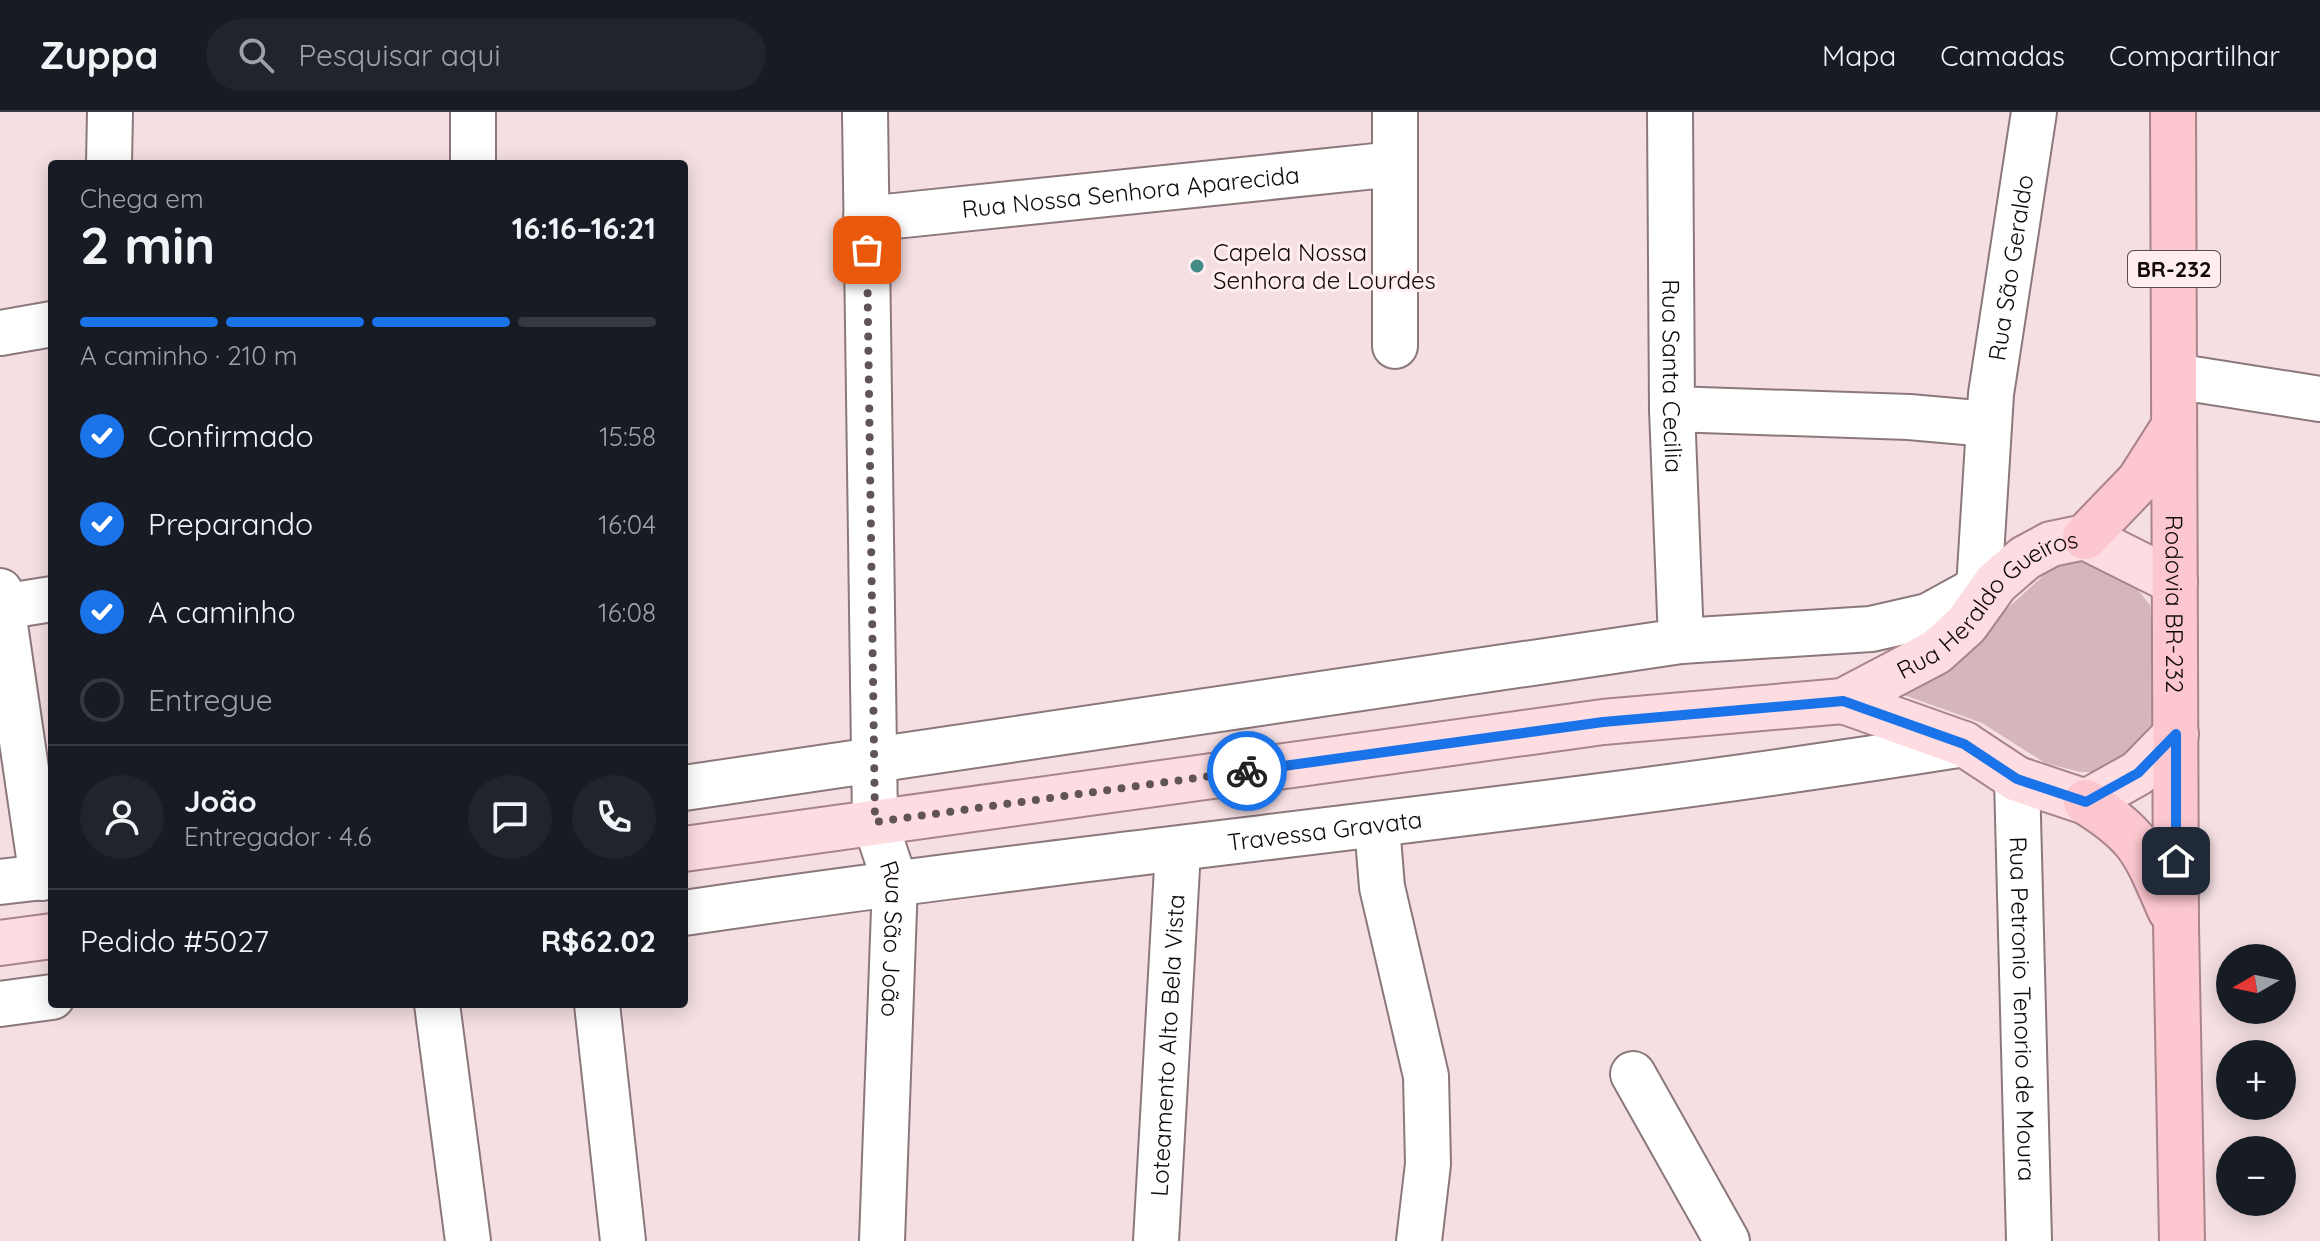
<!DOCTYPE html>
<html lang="pt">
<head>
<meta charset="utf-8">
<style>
  body { margin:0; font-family:Quicksand,sans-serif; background:#20242c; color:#f1f3f6; height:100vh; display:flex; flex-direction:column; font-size:30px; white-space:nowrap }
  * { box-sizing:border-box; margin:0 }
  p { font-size:26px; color:#9ea1a6 }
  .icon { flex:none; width:44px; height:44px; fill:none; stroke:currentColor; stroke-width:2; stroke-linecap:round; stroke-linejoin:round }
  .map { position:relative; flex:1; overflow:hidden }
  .sheet { position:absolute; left:48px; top:48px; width:640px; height:848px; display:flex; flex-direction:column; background:#171b24; border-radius:8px; box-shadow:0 4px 20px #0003 }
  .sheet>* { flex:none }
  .needle { width:52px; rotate:261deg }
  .fabs { position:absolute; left:2216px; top:832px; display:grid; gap:16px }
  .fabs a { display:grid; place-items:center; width:80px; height:80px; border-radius:50%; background:#171b24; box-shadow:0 4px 20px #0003; font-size:40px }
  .pin { position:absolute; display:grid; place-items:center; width:68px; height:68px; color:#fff; margin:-34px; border-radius:16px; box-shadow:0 4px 12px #0006 }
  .courier { position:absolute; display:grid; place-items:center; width:80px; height:80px; margin:-40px; border:6px solid #1a73e8; border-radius:50%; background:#fff; color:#222; box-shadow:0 2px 10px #0007 }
  .overview em { font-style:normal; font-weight:800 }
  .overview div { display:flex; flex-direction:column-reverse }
  .overview { display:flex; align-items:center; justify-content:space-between; height:136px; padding:0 32px }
  h1 { font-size:52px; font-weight:800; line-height:60px }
  .bar { display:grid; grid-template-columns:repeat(4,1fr); gap:12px 8px; align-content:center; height:96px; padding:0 32px }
  .bar i { height:10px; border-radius:6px; background:#363941 }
  .bar .on { background:#1a73e8 }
  .bar p { grid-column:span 4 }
  .line { display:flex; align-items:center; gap:20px; padding:0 32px; border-top:2px solid #363941 }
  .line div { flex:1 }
  .round { display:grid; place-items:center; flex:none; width:84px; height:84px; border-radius:42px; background:#20242c }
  ol { padding:0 32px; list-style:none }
  li { display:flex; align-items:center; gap:24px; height:88px }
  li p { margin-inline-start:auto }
  li .icon { padding:8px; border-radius:50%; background:#1a73e8; color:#fff; stroke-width:4 }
  li:last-child { color:#9ea1a6 }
  li i { width:44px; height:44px; border:4px solid #363941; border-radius:50% }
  header { display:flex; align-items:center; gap:48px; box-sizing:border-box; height:112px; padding:0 40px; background:#171b24; border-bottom:2px solid #363941 }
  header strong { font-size:38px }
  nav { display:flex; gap:44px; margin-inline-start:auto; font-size:28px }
  .search { width:560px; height:72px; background:#20242c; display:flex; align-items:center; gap:20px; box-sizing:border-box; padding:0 28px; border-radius:44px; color:#9ea1a6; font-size:30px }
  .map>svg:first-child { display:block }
  .green { fill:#d5b6ba }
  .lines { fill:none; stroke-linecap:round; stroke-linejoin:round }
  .minor-casing { stroke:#8b787a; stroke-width:48 }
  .major-casing { stroke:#a9848a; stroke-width:48 }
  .highway-casing { stroke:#a9848a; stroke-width:48 }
  .minor { stroke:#fff; stroke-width:44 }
  .major { stroke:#fddde2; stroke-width:44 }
  .highway { stroke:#fcc7cf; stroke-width:44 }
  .done { stroke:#605456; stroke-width:8; stroke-dasharray:0 14.4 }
  .route { stroke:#1a73e8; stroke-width:10 }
  .poi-dot { fill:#458c86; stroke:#ffedef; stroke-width:3 }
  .labels { text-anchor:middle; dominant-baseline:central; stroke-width:6; stroke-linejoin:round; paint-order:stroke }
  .shield { fill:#ffedef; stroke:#584d4f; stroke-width:2 }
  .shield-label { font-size:22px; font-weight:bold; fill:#10090a }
  .street-label { font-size:24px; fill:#10090a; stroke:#ffedef }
  .poi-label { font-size:24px; fill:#10090a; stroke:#ffedef; text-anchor:start }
</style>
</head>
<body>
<header>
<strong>Zuppa</strong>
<div class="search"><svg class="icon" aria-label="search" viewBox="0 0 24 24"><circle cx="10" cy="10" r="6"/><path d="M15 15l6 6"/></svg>Pesquisar aqui</div>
<nav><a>Mapa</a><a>Camadas</a><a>Compartilhar</a></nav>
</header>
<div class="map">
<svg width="2320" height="1129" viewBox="0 0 2320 1129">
  <rect width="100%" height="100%" fill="#f5dfe2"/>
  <path class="green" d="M2090,442L2125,462L2150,493L2158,609L2110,660H2080L2045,651L1982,611L1890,578L1952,546L2063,446Z"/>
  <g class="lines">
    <defs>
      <g id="minor">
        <path d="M473,0V52"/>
        <path id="s1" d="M865,0L875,710L895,770L882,1129"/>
        <path d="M1395,0V234"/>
        <path id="s2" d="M1670,0L1672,297L1681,529"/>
        <path d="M109,52L110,0"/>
        <path id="s3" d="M866,107L1395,52"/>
        <path d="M0,221L52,212"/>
        <path d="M2174,264L2320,287"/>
        <path d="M1672,297L1909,305L1988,312"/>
        <path d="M0,479L42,766"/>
        <path d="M2,495L52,487"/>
        <path id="s4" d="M1969,504L1979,476L1991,282L2034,0"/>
        <path id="s5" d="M2017,667L2029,1129"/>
        <path d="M684,676L1681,529L1871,517L1928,504L1979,476"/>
        <path d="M1377,714L1382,775L1426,964L1428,1052L1419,1129"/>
        <path d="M0,770L52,764"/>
        <path id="s6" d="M684,801C1110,738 1539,700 1964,632"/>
        <path d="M0,892L52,885"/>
        <path d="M437,892L468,1129"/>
        <path d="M597,892L623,1129"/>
        <path d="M1633,962L1727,1129"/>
        <path id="s7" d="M1156,1129L1178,738"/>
      </g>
      <g id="major">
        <path d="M1843,589L1964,632L2017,667L2086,690L2138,661L2176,622"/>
        <path id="s8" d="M684,737L1603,610L1843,589L1936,540L1966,513L1996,471L2025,446L2051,432L2085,425L2175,470"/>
        <path d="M0,831L52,824"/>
      </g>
      <g id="highway">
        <path id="s9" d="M2173,0L2176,813L2182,1129"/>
        <path d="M2085,425L2139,369L2174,314"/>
        <path d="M2086,690C2141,724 2145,741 2170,798"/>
      </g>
    </defs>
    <use href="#minor" class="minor-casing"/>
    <use href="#major" class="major-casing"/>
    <use href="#highway" class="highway-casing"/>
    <use href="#minor" class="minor"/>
    <use href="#major" class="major"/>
    <use href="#highway" class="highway"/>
  </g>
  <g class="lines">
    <path class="done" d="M867,138L875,710L1247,659"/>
    <path class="route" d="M1247,659L1603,610L1843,589L1964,632L2017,667L2086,690L2138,661L2176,622V749"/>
  </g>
  <circle class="poi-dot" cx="1197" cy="154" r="8"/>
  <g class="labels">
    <rect class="shield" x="2128" y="139" width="92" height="36" rx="6"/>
    <g class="shield-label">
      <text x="2174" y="157">BR-232</text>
    </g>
    <g class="street-label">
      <text stroke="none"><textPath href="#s3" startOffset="266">Rua Nossa Senhora Aparecida</textPath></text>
      <text stroke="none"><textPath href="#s4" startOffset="352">Rua São Geraldo</textPath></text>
      <text stroke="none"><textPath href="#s2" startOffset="264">Rua Santa Cecilia</textPath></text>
      <text stroke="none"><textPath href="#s9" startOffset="492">Rodovia BR-232</textPath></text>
      <text stroke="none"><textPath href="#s8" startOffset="1346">Rua Heraldo Gueiros</textPath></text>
      <text stroke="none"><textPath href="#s6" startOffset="646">Travessa Gravata</textPath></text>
      <text stroke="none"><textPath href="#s1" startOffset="830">Rua São João</textPath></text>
      <text stroke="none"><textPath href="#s5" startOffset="230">Rua Petronio Tenorio de Moura</textPath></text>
      <text stroke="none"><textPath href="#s7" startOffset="196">Loteamento Alto Bela Vista</textPath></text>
    </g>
    <g class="poi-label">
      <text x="1213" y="140">Capela Nossa<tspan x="1213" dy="28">Senhora de Lourdes</tspan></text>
    </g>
  </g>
</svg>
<div class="fabs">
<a><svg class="needle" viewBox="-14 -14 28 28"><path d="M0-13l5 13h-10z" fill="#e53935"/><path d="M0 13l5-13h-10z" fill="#9ea1a6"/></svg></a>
<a>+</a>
<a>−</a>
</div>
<div class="pin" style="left:867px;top:138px;background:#ea580c"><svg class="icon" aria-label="bag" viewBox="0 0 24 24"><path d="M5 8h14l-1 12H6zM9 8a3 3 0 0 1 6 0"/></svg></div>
<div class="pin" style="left:2176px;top:749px;background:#1f2937"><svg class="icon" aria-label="home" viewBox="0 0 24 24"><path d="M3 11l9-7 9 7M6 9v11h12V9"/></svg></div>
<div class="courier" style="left:1247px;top:659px"><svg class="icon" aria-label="bike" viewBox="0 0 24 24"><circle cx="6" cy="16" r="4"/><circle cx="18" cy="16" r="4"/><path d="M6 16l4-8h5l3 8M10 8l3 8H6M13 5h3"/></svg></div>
<section class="sheet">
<div class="overview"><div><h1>2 min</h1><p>Chega em</p></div><em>16:16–16:21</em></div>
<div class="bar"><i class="on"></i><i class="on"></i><i class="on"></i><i></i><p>A caminho · 210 m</p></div>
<ol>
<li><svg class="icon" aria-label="check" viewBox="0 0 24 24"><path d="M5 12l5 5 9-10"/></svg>Confirmado<p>15:58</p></li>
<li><svg class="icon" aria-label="check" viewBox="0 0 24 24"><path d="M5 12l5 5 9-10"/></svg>Preparando<p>16:04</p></li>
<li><svg class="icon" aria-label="check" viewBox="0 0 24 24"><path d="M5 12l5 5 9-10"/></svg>A caminho<p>16:08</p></li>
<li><i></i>Entregue</li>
</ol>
<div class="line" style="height:144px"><a class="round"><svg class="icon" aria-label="person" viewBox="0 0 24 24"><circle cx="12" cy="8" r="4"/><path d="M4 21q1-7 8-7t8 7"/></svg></a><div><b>João</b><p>Entregador · 4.6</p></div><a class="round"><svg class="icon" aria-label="chat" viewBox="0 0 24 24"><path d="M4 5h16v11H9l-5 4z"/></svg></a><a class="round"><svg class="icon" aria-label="phone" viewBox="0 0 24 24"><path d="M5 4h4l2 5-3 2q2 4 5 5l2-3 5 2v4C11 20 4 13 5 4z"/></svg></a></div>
<div class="line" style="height:104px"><div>Pedido #5027</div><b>R$62.02</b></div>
</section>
</div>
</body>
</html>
